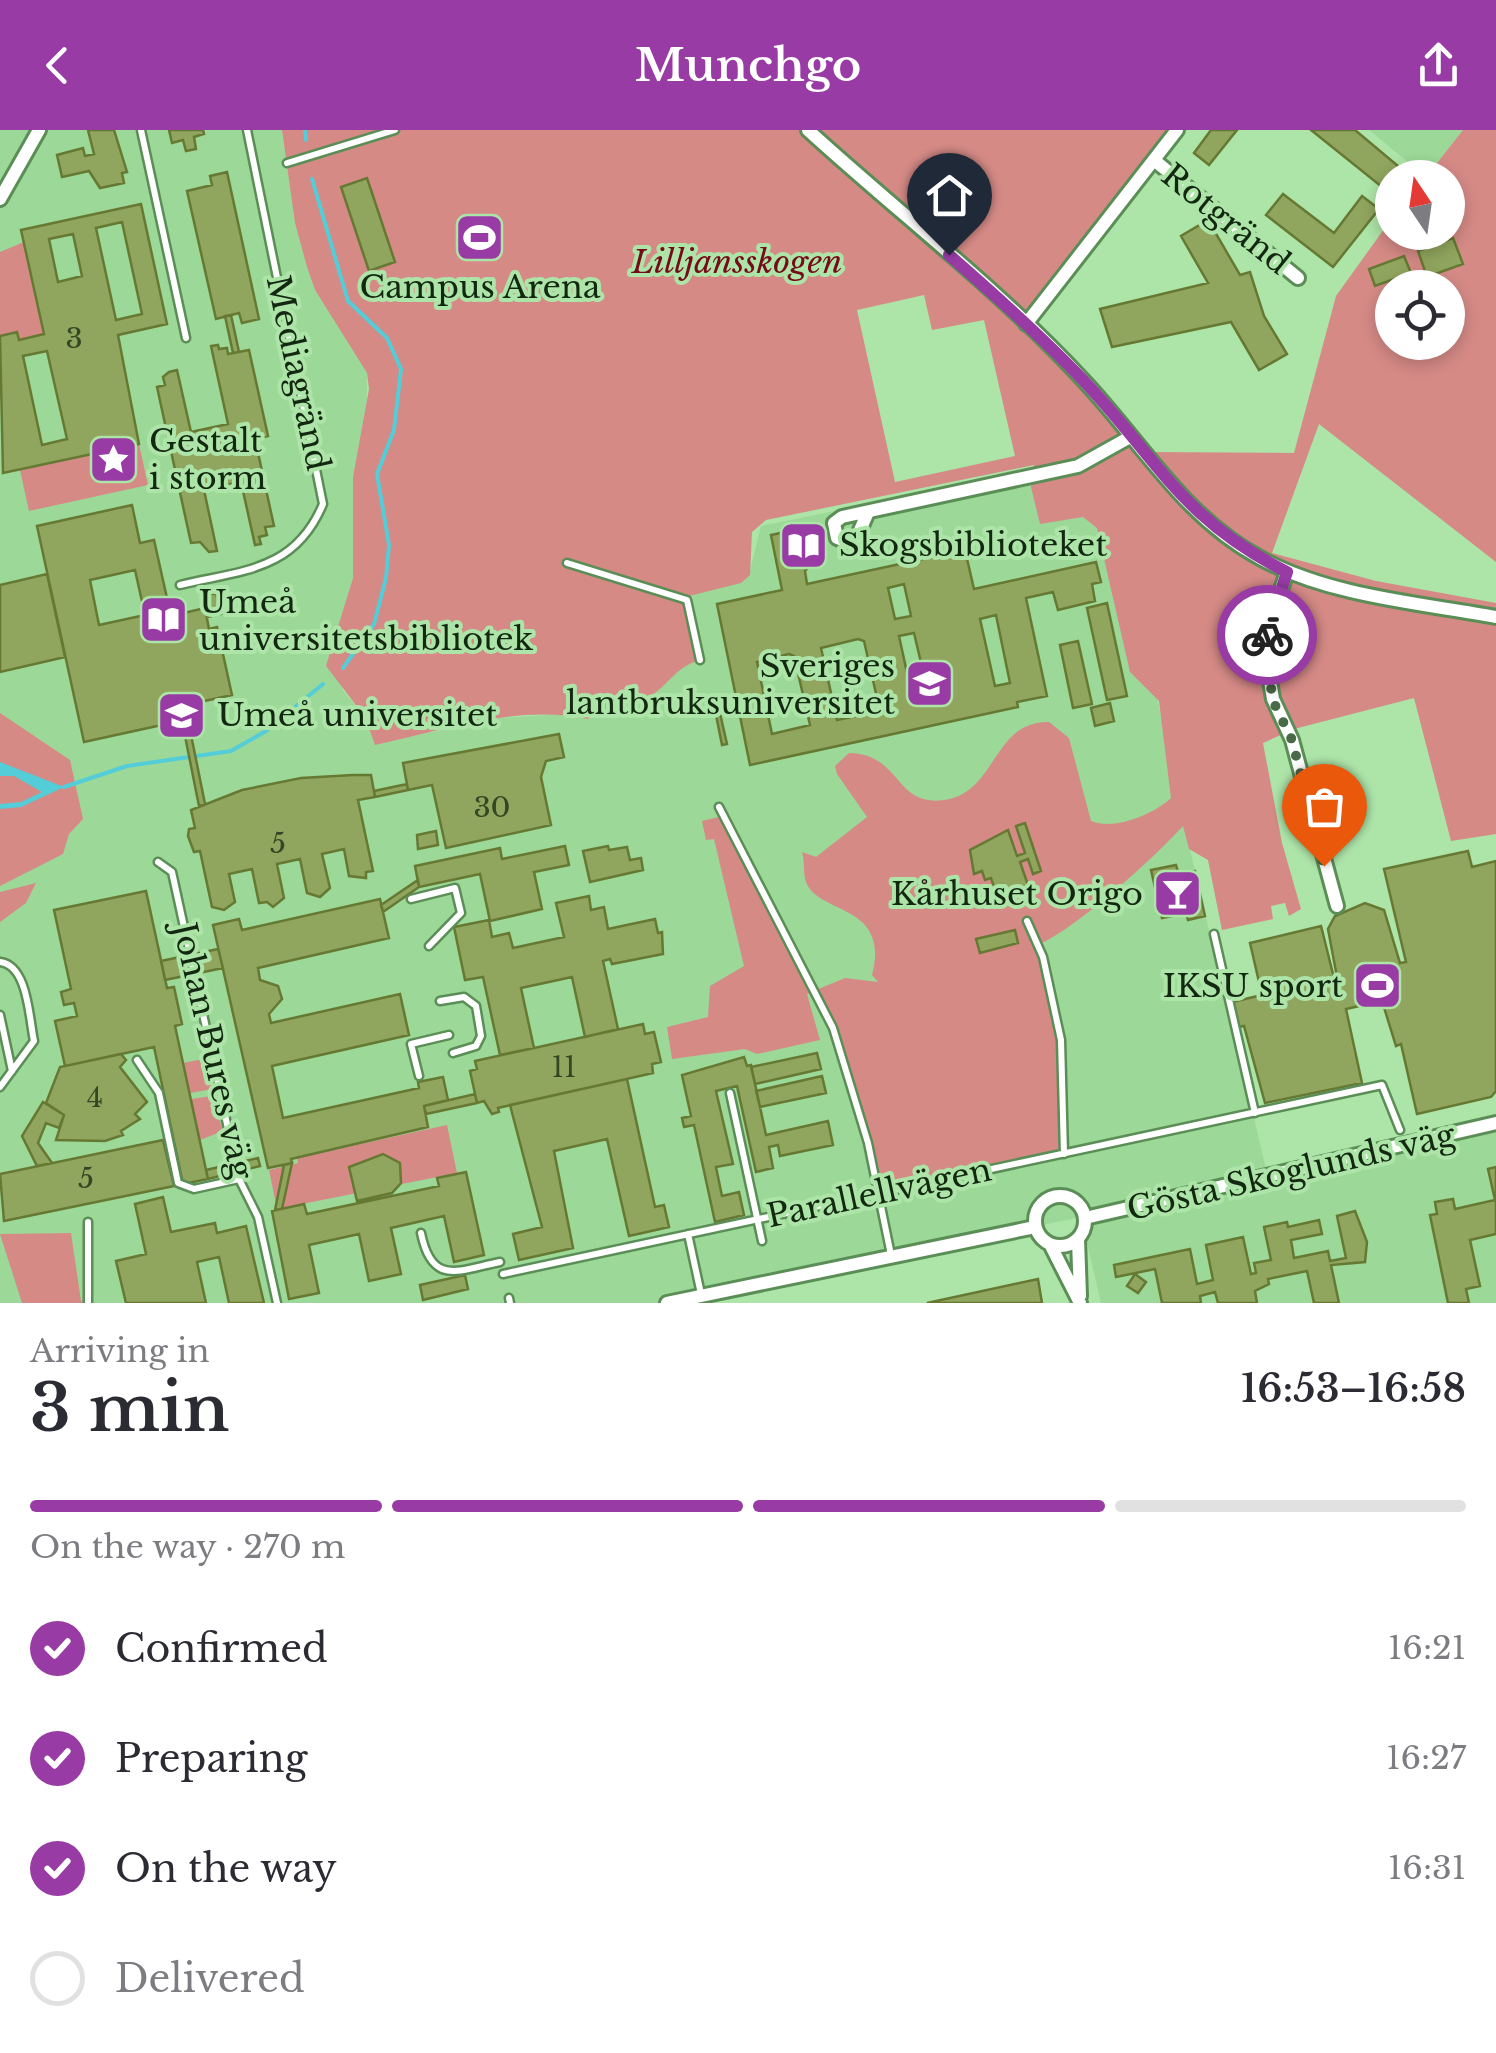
<!DOCTYPE html>
<html lang="en">
<head>
<meta charset="utf-8">
<style>
  body { margin:0; font-family:"Libre Baskerville",serif; background:#f7f7f7; color:#2b2b33; height:100vh; display:flex; flex-direction:column; font-size:38px; white-space:nowrap }
  * { box-sizing:border-box; margin:0 }
  p { font-size:32px; color:#7c7c81 }
  .icon { flex:none; width:55px; height:55px; fill:none; stroke:currentColor; stroke-width:2; stroke-linecap:round; stroke-linejoin:round }
  .map { position:relative; height:1173px; overflow:hidden }
  .sheet { display:flex; flex-direction:column; background:#fff; flex:1 }
  .sheet>* { flex:none }
  .needle { width:65px; rotate:347deg }
  .controls { position:absolute; left:1375px; top:30px; display:grid; gap:20px }
  .controls a { display:grid; place-items:center; width:90px; height:90px; border-radius:50%; background:#fff; box-shadow:0 5px 15px #0003; font-size:50px }
  .pin { position:absolute; display:grid; place-items:center; width:85px; height:85px; color:#fff; margin:-102px -42px; border-radius:50% 50% 50% 0; rotate:-45deg; box-shadow:0 0 10px #0007 }
  .pin .icon { rotate:45deg }
  .courier { position:absolute; display:grid; place-items:center; width:100px; height:100px; margin:-50px; border:8px solid #983ba5; border-radius:50%; background:#fff; color:#222; box-shadow:0 2px 12px #0007 }
  .head em { font-style:normal; font-weight:600 }
  .head div { display:flex; flex-direction:column-reverse }
  .head { display:flex; align-items:center; justify-content:space-between; height:170px; padding:0 30px }
  h1 { font-size:65px; font-weight:600; line-height:75px }
  .bar { display:grid; grid-template-columns:repeat(4,1fr); gap:15px 10px; align-content:center; height:120px; padding:0 30px }
  .bar i { height:12px; border-radius:8px; background:#e1e1e2 }
  .bar .active { background:#983ba5 }
  .bar p { grid-column:span 4 }
  ol { padding:0 30px; list-style:none }
  li { display:flex; align-items:center; gap:30px; height:110px }
  li p { margin-inline-start:auto }
  li .icon { padding:10px; border-radius:50%; background:#983ba5; color:#fff; stroke-width:4 }
  li:last-child { color:#7c7c81 }
  li i { width:55px; height:55px; border:5px solid #e1e1e2; border-radius:50% }
  header { display:flex; justify-content:space-between; align-items:center; height:130px; padding:0 30px; background:#983ba5; color:#fff; font-size:45px; font-weight:600 }
  .map>svg:first-child { display:block }
  .built { fill:#9cd897 }
  .green { fill:#d58a86; fill-rule:evenodd }
  .water { fill:#53cdd7 }
  .lines { fill:none; stroke-linecap:round; stroke-linejoin:round }
  .stream { stroke:#53cdd7; stroke-width:4 }
  .building { fill:#90a55e; stroke:#667933; stroke-width:2.5; fill-rule:evenodd }
  .service-casing { stroke:#5b8e56; stroke-width:11 }
  .minor-casing { stroke:#5b8e56; stroke-width:18 }
  .service { stroke:#fff; stroke-width:6 }
  .minor { stroke:#fff; stroke-width:12 }
  .done { stroke:#496a46; stroke-width:10; stroke-dasharray:0 18 }
  .route { stroke:#983ba5; stroke-width:12 }
  .labels { text-anchor:middle; dominant-baseline:central; stroke-width:8; stroke-linejoin:round; paint-order:stroke }
  .number-label { font-size:28px; fill:#324724 }
  .street-label { font-size:32px; fill:#132811; stroke:#ade4a8 }
  .park-label { font-size:32px; font-style:italic; fill:#750a18; stroke:#ade4a8 }
  .poi-label { font-size:32px; fill:#132811; stroke:#ade4a8; text-anchor:start }
</style>
</head>
<body>
<header><svg class="icon" aria-label="back" viewBox="0 0 24 24"><path d="M15 5l-7 7 7 7"/></svg>Munchgo<svg class="icon" aria-label="share" viewBox="0 0 24 24"><path d="M12 15V3M7 8l5-5 5 5M5 13v7h14v-7"/></svg></header>
<div class="map">
<svg width="1496" height="1173" viewBox="0 0 1496 1173">
  <rect width="100%" height="100%" fill="#ade4a8"/>
  <path class="built" d="M0,0H282L295,93L307,137L315,160L367,243V275L353,347V448L346,472L342,559L365,587L375,614L499,588L563,584L588,589L656,562L678,538L700,529L689,466L749,445L761,396L1094,328L1111,349L1184,695L1268,1047L1216,1060L1496,999V1173H1101L1081,1087L667,1173H0Z
    M1369,0H1463L1426,47Z"/>
  <path class="green" d="M282,0H1177L1026,194L1141,322L1294,323L1336,166L1392,88V102H1448V48L1426,47L1463,0H1496V432L1319,294L1272,423L1376,451L1496,473V704L1451,711L1414,568L1294,599L1263,613L1282,713L1301,779L1289,786L1285,773L1271,776L1273,789L1222,800L1208,730L1189,719L1183,696C1153,729 1078,797 1038,815L1061,910L1064,1024L878,1064L857,972L816,861L807,864L820,910L757,924L745,919L672,929L667,897L708,887L710,856L744,836L714,709L706,710L702,691L723,686L816,860L845,848L878,852L872,845C891,773 818,785 806,752C803,744 805,732 802,722L816,727L867,687L837,644L835,636L849,623C902,624 894,677 944,670C997,663 992,591 1049,592L1069,608L1091,691C1114,701 1154,684 1171,668L1159,571L1130,542L1097,398L1083,387L1040,394L1031,357L1034,335L766,390L752,402L750,445L741,453L689,466L700,530C675,537 669,555 649,567C630,579 607,576 588,589C518,574 444,600 375,615L365,587L326,536L353,448V347L369,259L367,243L315,160L307,137L295,93ZM1392,158H1448V212H1392ZM924,165L932,200L984,190L1015,326L895,352L857,180Z
    M24,112L44,204L19,210L0,206V122Z
    M139,314L148,355L29,381L20,340Z
    M0,583L70,630L83,689L69,704L63,724L0,756Z
    M36,753L26,773L0,792V762Z
    M203,929L213,959L190,963L183,933Z
    M212,966L223,1001L200,1010L191,969Z
    M447,995L457,1043L277,1079L269,1040L298,1033L297,1028Z
    M71,1103L81,1171L86,1173H22L0,1104Z"/>
  <path class="water" d="M0,632L64,657L21,677L0,679V674L21,672L42,662L14,646H0Z"/>
  <g class="lines">
    <path class="stream" d="M305,0L306,10
      M312,49L348,171L387,208L401,239L394,300L377,344L389,415L386,448L374,494L343,538
      M64,657L127,636L231,621L266,601L323,554"/>
  </g>
  <path class="building" d="M88,0H114L127,42L122,43L124,53L100,58L89,41L62,47L57,25L83,18L85,26L94,24Z
    M169,0H203L204,4L194,7L196,19L186,21L183,10L172,13Z
    M1211,0H1237L1209,35L1194,23Z
    M1311,0H1355L1404,41L1392,48L1387,61Z
    M227,42L259,189L242,193L239,183L216,189L187,61L212,55L210,46Z
    M367,48L395,132L369,141L341,57Z
    M1283,64L1334,103L1362,66L1379,79L1333,137L1266,85Z
    M141,74L167,194L118,205L139,314L3,343L0,206L17,202L19,210L44,204L21,100ZM122,92L142,184L116,190L96,98ZM73,104L82,146L58,152L49,109ZM47,221L67,309L42,315L23,226Z
    M1208,90L1240,145L1250,142L1264,186L1287,224L1259,240L1231,192L1112,217L1100,179L1208,153L1181,106Z
    M1453,108L1463,134L1427,147L1418,121Z
    M1404,126L1411,143L1375,156L1369,139Z
    M231,185L239,222L233,223L225,186Z
    M218,215L219,219L227,218L228,224L249,220L268,306L255,309L274,396L265,397L267,405L259,407L261,414L255,415L241,352L204,360L217,421L209,422L200,412L191,413L157,257L165,255L163,247L169,242L177,240L191,302L228,294L211,216Z
    M132,375L140,413L154,410L171,486L205,478L209,499L217,497L232,565L177,577L180,591L84,612L37,396ZM135,440L145,485L99,495L90,450Z
    M808,397L816,404L819,417L816,429L805,441L807,454L965,420L974,459L1096,432L1101,452L1092,454L1095,471L1058,480L1053,462L1026,468L1047,566L1017,572L1018,577L750,635L717,474L782,460L771,405ZM904,454L911,486L895,489L888,458ZM996,485L1010,553L995,556L980,489ZM914,503L930,571L914,575L899,506ZM858,509L864,511L880,581L837,590L821,518ZM789,524L794,526L810,595L772,604L757,532Z
    M47,444L65,527L0,542V455Z
    M216,463L221,484L207,487L203,466Z
    M1107,473L1127,566L1107,570L1087,478Z
    M1078,511L1092,574L1073,578L1060,515Z
    M1110,573L1114,591L1095,596L1091,578Z
    M185,575L205,674L199,676L179,576Z
    M719,579L727,614L722,615L715,580Z
    M559,604L564,627L546,631L541,647L551,695L446,718L432,655L408,660L403,633Z
    M353,645H371L375,667L358,670L373,741L366,742V748L349,746L344,719L322,724L330,758L320,767L307,763L300,729L277,734L284,768L273,777L267,772L259,773L252,739L229,744L235,772L224,780L212,777L200,721L194,722L188,706L189,699L195,698L191,680L242,660L301,648Z
    M407,654L408,660L375,667L374,661Z
    M1025,693L1041,741L1033,744L1028,729L1020,732L1028,755L1019,758L1021,765L1007,769L1005,764L997,766L991,748L985,750L982,741L974,744L970,720L1008,700L1017,726L1025,723L1016,696Z
    M436,701L438,715L418,719L417,705Z
    M565,716L569,735L534,742L542,779L490,791L480,744L419,757L415,736L500,718L502,729Z
    M608,716L609,720L627,717L630,730L641,728L643,740L590,752L583,721Z
    M1468,721L1472,737L1496,731V961L1491,967L1417,984L1401,914L1396,916L1382,871L1346,879L1362,953L1265,973L1244,896L1238,897L1232,872L1262,865L1250,813L1321,796L1334,848L1337,847L1328,799L1335,786L1365,773L1384,780L1400,833L1406,832L1384,739Z
    M1176,735L1179,745L1195,741L1205,786L1188,790L1186,783L1162,788L1151,740Z
    M418,750L419,757L383,782L381,775Z
    M146,761L167,858L174,857L182,894L175,896L208,1049L183,1054L154,917L65,936L55,891L77,886L74,873L64,875L61,862L71,859L54,780Z
    M589,766L591,780L604,777L608,799L655,789L658,803L662,802L663,824L612,834L610,829L603,831L618,899L585,907L572,847L521,858L534,918L500,925L483,847L465,850L454,797L489,790L492,807L509,803L513,818L564,807L556,773Z
    M380,769L389,808L258,838L260,850L278,856L282,869L269,884L271,893L400,864L409,905L272,936L283,988L419,958L418,952L443,947L448,970L424,976L428,997L291,1029L292,1033L268,1038L213,795L239,789L242,800Z
    M1015,800L1018,813L980,823L976,809Z
    M218,819L223,838L165,850L161,831Z
    M643,894L645,904L654,902L661,932L652,934L653,943L498,978L499,982L492,984L484,971L477,973L470,941L477,939L475,931Z
    M817,923L821,939L755,954L751,937Z
    M121,924L126,930L120,937L147,972L135,984L140,989L121,1001L123,1005L105,1011L56,1010L64,985L46,973L60,937Z
    M744,927L747,936L751,935L766,1005L828,991L833,1015L780,1026L778,1015L769,1017L773,1038L756,1042L737,956L716,961L733,1034L716,1037L722,1066L739,1062L744,1085L715,1092L694,995L684,997L682,988L691,986L682,945Z
    M822,946L826,963L760,977L756,961Z
    M627,949L655,1077L664,1075L669,1097L629,1106L607,1009L554,1021L573,1118L519,1130L513,1104L542,1097L510,975Z
    M475,964L477,973L426,984L424,976Z
    M43,972L64,985L59,998L46,993L38,1013L52,1033L37,1036L22,1006Z
    M163,1010L174,1056L4,1091L0,1044Z
    M383,1024L400,1033L401,1053L392,1063L357,1071L349,1037Z
    M258,1028L260,1036L208,1049L206,1040Z
    M292,1033L282,1079L275,1080L284,1035Z
    M1496,1037V1104L1470,1110L1480,1156L1466,1159L1469,1173H1448L1430,1085L1437,1084L1435,1072L1453,1069L1455,1079L1495,1070L1488,1039Z
    M466,1042L484,1125L454,1132L444,1086L391,1098L401,1144L369,1151L359,1104L309,1115L319,1163L289,1169L272,1081L304,1074L307,1084L439,1056L437,1048Z
    M163,1067L171,1102L215,1093L217,1103L246,1096L264,1173H229L219,1127L197,1132L206,1173H126L116,1131L146,1124L135,1074Z
    M1355,1081L1367,1112L1365,1132L1331,1135L1339,1173H1314L1307,1141L1268,1149L1269,1154L1255,1161L1257,1173H1218L1215,1162L1200,1166L1201,1173H1162L1155,1139L1116,1147L1114,1135L1190,1119L1197,1154L1213,1150L1206,1115L1243,1107L1251,1144L1256,1143L1254,1133L1271,1130L1264,1097L1287,1092L1288,1097L1319,1090L1322,1104L1291,1110L1294,1128L1328,1121L1330,1131L1346,1128L1337,1086Z
    M1135,1144L1146,1152L1138,1163L1127,1156Z
    M465,1145L468,1159L423,1170L420,1155Z
    M1038,1149L1042,1173H927Z"/>
  <g class="lines">
    <defs>
      <path id="service" d="M141,0L186,208
        M287,33L395,0
        M567,433L687,470L700,530
        M180,455C243,440 295,441 323,374L247,0
        M719,677L833,898L868,1013L891,1125
        M158,732L172,742L239,1049L258,1087L277,1173
        M411,769L455,758L461,783L429,816
        M1027,791L1043,827L1061,910L1064,1024
        M1214,804L1255,983
        M0,832C28,835 29,888 34,911L0,957
        M440,871L464,867L476,876L481,906L476,916L453,923
        M0,885L12,941
        M137,930L159,963L178,1053L194,1059L239,1049
        M419,946L411,914L449,905
        M730,963L762,1111
        M421,1103C432,1157 459,1140 500,1132
        M688,1104L701,1164
        M503,1144L1382,955L1400,1000
        M509,1168L510,1173
        M88,1173V1092"/>
      <path id="minor" d="M808,0C900,84 1000,160 1084,251C1143,314 1183,386 1260,428C1329,466 1420,473 1496,487
        M1154,30L1298,148
        M0,69L39,0
        M1026,194L1177,0
        M868,382L857,407L845,411L837,408L834,393L842,387L1078,336L1130,307
        M1287,442L1268,498L1266,527L1273,569L1292,610L1337,776
        M1035 1091a25 25 0 1 1 50 0a25 25 0 1 1-50 0Z
        M1085,1088L1496,993
        M1078,1109L1080,1166
        M1050,1114L1080,1173
        M667,1173L1035,1097"/>
    </defs>
    <use href="#service" class="service-casing"/>
    <use href="#minor" class="minor-casing"/>
    <use href="#service" class="service"/>
    <use href="#minor" class="minor"/>
  </g>
  <g class="lines">
    <path class="done" d="M1267,505L1272,569L1292,610L1324,736"/>
    <path class="route" d="M949,125C995,165 1041,206 1083,250C1159,330 1181,389 1287,442L1267,505"/>
  </g>
  <defs>
    <symbol id="stadium-square" viewBox="-11 -11 22 22"><rect x="-9" y="-9" width="18" height="18" rx="4" fill="#983ba5" stroke="#ade4a8"/><path d="M0-5a6.5 5 0 1 0 0 10a6.5 5 0 1 0 0-10ZM-3.5-1.8h7v3.6h-7Z" fill="#fff"/></symbol>
    <symbol id="sight-square" viewBox="-11 -11 22 22"><rect x="-9" y="-9" width="18" height="18" rx="4" fill="#983ba5" stroke="#ade4a8"/><path d="M0-6L1.8-2.2L6-1.7L2.9 1.2L3.7 5.4L0 3.3L-3.7 5.4L-2.9 1.2L-6-1.7L-1.8-2.2Z" fill="#fff"/></symbol>
    <symbol id="library-square" viewBox="-11 -11 22 22"><rect x="-9" y="-9" width="18" height="18" rx="4" fill="#983ba5" stroke="#ade4a8"/><path d="M-6-4Q-3-5.5-.7-3.5V5Q-3 3-6 4ZM6-4Q3-5.5 .7-3.5V5Q3 3 6 4Z" fill="#fff"/></symbol>
    <symbol id="university-square" viewBox="-11 -11 22 22"><rect x="-9" y="-9" width="18" height="18" rx="4" fill="#983ba5" stroke="#ade4a8"/><path d="M0-5L7-2L0 1L-7-2ZM-4 1L0 2.5L4 1V4Q0 6-4 4Z" fill="#fff"/></symbol>
    <symbol id="bar-square" viewBox="-11 -11 22 22"><rect x="-9" y="-9" width="18" height="18" rx="4" fill="#983ba5" stroke="#ade4a8"/><path d="M-6-5H6L.8 .8V4.5H3.5V6h-7V4.5H-.8V.8Z" fill="#fff"/></symbol>
  </defs>
  <g fill-rule="evenodd">
    <use href="#stadium-square" x="452" y="80" width="55" height="55"/>
    <use href="#sight-square" x="86" y="302" width="55" height="55"/>
    <use href="#library-square" x="776" y="388" width="55" height="55"/>
    <use href="#library-square" x="136" y="462" width="55" height="55"/>
    <use href="#university-square" x="902" y="526" width="55" height="55"/>
    <use href="#university-square" x="154" y="558" width="55" height="55"/>
    <use href="#bar-square" x="1150" y="736" width="55" height="55"/>
    <use href="#stadium-square" x="1350" y="828" width="55" height="55"/>
  </g>
  <g class="labels">
    <g class="number-label">
      <text x="74" y="208">3</text>
      <text x="492" y="677">30</text>
      <text x="278" y="713">5</text>
      <text x="564" y="937">11</text>
      <text x="95" y="967">4</text>
      <text x="86" y="1048">5</text>
    </g>
    <g class="street-label">
      <text transform="translate(1226 89) rotate(39)">Rotgränd</text>
      <text transform="translate(298 243) rotate(78)">Mediagränd</text>
      <text transform="translate(213 921) rotate(77)">Johan Bures väg</text>
      <text transform="translate(1291 1042) rotate(-13)">Gösta Skoglunds väg</text>
      <text transform="translate(879 1063) rotate(-12)">Parallellvägen</text>
    </g>
    <g class="park-label">
      <text x="737" y="132">Lilljansskogen</text>
    </g>
    <g class="poi-label">
      <text x="480" y="157" text-anchor="middle">Campus Arena</text>
      <text x="149" y="311">Gestalt<tspan x="149" dy="37">i storm</tspan></text>
      <text x="839" y="415">Skogsbiblioteket</text>
      <text x="199" y="472">Umeå<tspan x="199" dy="37">universitetsbibliotek</tspan></text>
      <text x="895" y="536" text-anchor="end">Sveriges<tspan x="895" dy="37">lantbruksuniversitet</tspan></text>
      <text x="217" y="585">Umeå universitet</text>
      <text x="1143" y="764" text-anchor="end">Kårhuset Origo</text>
      <text x="1343" y="856" text-anchor="end">IKSU sport</text>
    </g>
  </g>
</svg>
<div class="controls">
<a><svg class="needle" viewBox="-14 -14 28 28"><path d="M0-13l5 13h-10z" fill="#e53935"/><path d="M0 13l5-13h-10z" fill="#7c7c81"/></svg></a>
<a><svg class="icon" aria-label="locate" viewBox="0 0 24 24"><circle cx="12" cy="12" r="6"/><path d="M12 2v4M12 18v4M2 12h4M18 12h4"/></svg></a>
</div>
<div class="pin" style="left:1324px;top:736px;background:#ea580c"><svg class="icon" aria-label="bag" viewBox="0 0 24 24"><path d="M5 8h14l-1 12H6zM9 8a3 3 0 0 1 6 0"/></svg></div>
<div class="pin" style="left:949px;top:125px;background:#1f2937"><svg class="icon" aria-label="home" viewBox="0 0 24 24"><path d="M3 11l9-7 9 7M6 9v11h12V9"/></svg></div>
<div class="courier" style="left:1267px;top:505px"><svg class="icon" aria-label="bike" viewBox="0 0 24 24"><circle cx="6" cy="16" r="4"/><circle cx="18" cy="16" r="4"/><path d="M6 16l4-8h5l3 8M10 8l3 8H6M13 5h3"/></svg></div>
</div>
<section class="sheet">
<div class="head"><div><h1>3 min</h1><p>Arriving in</p></div><em>16:53–16:58</em></div>
<div class="bar"><i class="active"></i><i class="active"></i><i class="active"></i><i></i><p>On the way · 270 m</p></div>
<ol>
<li><svg class="icon" aria-label="check" viewBox="0 0 24 24"><path d="M5 12l5 5 9-10"/></svg>Confirmed<p>16:21</p></li>
<li><svg class="icon" aria-label="check" viewBox="0 0 24 24"><path d="M5 12l5 5 9-10"/></svg>Preparing<p>16:27</p></li>
<li><svg class="icon" aria-label="check" viewBox="0 0 24 24"><path d="M5 12l5 5 9-10"/></svg>On the way<p>16:31</p></li>
<li><i></i>Delivered</li>
</ol>
</section>
</body>
</html>
